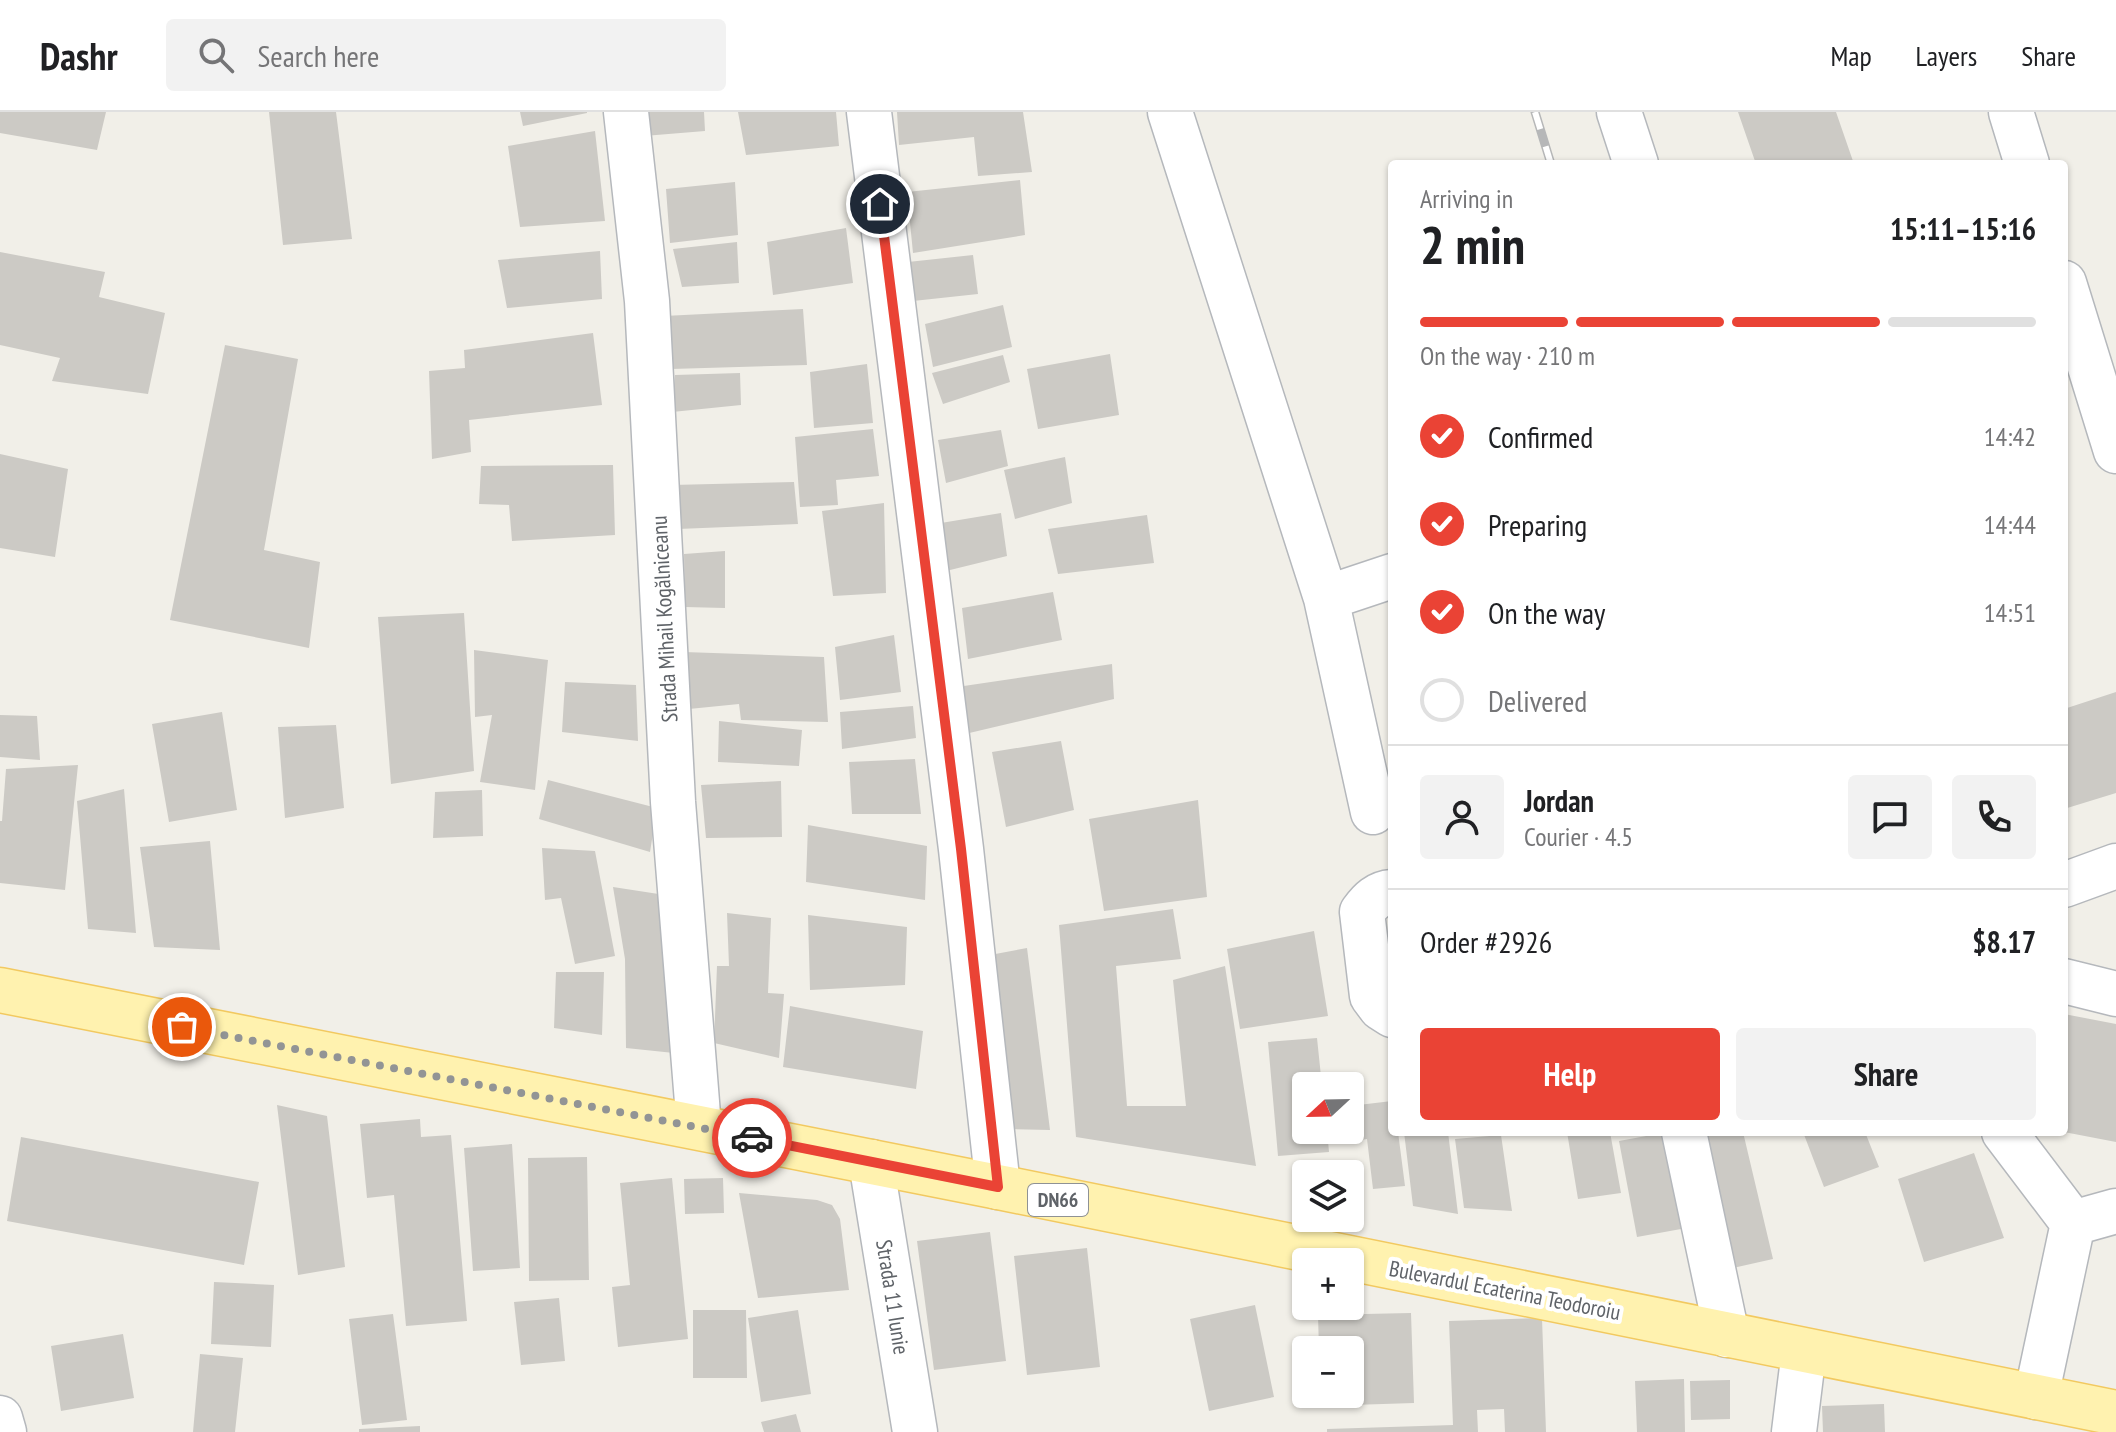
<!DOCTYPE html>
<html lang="en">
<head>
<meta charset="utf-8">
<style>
  body { margin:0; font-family:"PT Sans Narrow",sans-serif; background:#f2f2f2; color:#202124; height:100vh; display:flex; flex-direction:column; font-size:30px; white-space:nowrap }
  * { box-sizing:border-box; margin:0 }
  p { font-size:26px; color:#757577 }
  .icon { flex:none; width:44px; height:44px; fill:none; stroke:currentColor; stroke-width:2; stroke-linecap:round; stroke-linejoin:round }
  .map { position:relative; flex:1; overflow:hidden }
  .details { position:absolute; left:1388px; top:48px; width:680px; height:976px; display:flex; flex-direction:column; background:#fff; border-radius:8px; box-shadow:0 2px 6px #0004 }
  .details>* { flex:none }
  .needle { width:52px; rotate:248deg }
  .tools { position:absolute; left:1292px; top:960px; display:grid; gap:16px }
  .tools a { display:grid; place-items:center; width:72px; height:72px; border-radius:8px; background:#fff; box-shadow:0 2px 6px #0004; font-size:40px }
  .pin { position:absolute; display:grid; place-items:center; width:68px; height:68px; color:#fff; margin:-34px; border:4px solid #fff; border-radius:50%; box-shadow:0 2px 8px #0007 }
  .courier { position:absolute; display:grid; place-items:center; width:80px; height:80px; margin:-40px; border:6px solid #ea4335; border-radius:50%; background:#fff; color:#222; box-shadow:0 2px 10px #0007 }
  .head em { font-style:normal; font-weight:700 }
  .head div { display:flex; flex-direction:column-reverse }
  .head { display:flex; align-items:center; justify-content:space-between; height:136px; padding:0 32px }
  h1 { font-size:52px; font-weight:700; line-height:60px }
  .bar { display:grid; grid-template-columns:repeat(4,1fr); gap:12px 8px; align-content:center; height:96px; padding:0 32px }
  .bar i { height:10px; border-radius:6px; background:#e0e0e0 }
  .bar .selected { background:#ea4335 }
  .bar p { grid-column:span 4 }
  .line { display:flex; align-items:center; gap:20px; padding:0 32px; border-top:2px solid #e0e0e0 }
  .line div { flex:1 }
  .round { display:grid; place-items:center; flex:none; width:84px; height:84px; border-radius:8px; background:#f2f2f2 }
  ol { padding:0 32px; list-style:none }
  li { display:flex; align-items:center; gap:24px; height:88px }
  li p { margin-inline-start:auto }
  li .icon { padding:8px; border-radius:50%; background:#ea4335; color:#fff; stroke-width:4 }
  li:last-child { color:#757577 }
  li i { width:44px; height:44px; border:4px solid #e0e0e0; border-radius:50% }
  .action { display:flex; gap:16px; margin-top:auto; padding:16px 32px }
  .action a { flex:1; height:92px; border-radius:8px; background:#ea4335; color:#fff; font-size:32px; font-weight:700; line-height:92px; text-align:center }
  .action a+a { background:#f2f2f2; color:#202124 }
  header { display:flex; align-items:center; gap:48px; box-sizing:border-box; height:112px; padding:0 40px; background:#fff; border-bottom:2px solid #e0e0e0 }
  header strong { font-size:38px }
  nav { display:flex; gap:44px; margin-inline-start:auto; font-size:28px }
  .search { width:560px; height:72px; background:#f2f2f2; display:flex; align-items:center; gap:20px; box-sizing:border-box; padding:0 28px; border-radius:8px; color:#757577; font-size:30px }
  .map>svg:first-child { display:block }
  .building { fill:#cccac5 }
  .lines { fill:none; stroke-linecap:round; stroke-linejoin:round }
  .minor-casing { stroke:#b5b8bc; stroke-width:47 }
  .major-casing { stroke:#f2c960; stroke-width:47 }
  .minor { stroke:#fff; stroke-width:44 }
  .major { stroke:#fff2af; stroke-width:44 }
  .rail-casing { stroke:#b6b7b8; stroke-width:9 }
  .rail { stroke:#fff; stroke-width:6; stroke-dasharray:18; stroke-linecap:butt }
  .done { stroke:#929495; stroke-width:8; stroke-dasharray:0 14.4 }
  .route { stroke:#ea4335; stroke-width:10 }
  .labels { text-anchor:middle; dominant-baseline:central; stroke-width:8; stroke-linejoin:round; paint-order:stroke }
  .shield { fill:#fff; stroke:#8f9295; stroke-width:2 }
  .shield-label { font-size:20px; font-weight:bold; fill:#5f6368 }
  .street-label { font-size:22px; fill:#5f6368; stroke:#fff }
</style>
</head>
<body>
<header>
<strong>Dashr</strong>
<div class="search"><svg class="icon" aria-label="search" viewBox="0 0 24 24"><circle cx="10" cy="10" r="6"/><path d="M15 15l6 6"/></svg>Search here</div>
<nav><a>Map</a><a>Layers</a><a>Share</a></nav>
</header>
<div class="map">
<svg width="2116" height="1320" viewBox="0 0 2116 1320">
  <rect width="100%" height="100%" fill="#f1efe8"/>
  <path class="building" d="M0,0H106L97,38L0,21Z
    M269,0H336L352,127L283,133Z
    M520,0H587V1L523,14Z
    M642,0H704L705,19L644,24Z
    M738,0H836L839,34L746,43Z
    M897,0H1023L1032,60L978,64L974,25L899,33Z
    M1738,0H1836L1854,52H1756Z
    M595,19L605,109L520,115L508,34Z
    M1020,68L1025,123L913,141L907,80Z
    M735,70L738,123L670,131L666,77Z
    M846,116L853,171L773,183L767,130Z
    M737,130L739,171L682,175L673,137Z
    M600,139L602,187L507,196L498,148Z
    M0,140L105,160L99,185L165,201L148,282L52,269L60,246L0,233Z
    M973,143L978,182L913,189L908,150Z
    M1003,193L1012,235L933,255L925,212Z
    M803,197L807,253L671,257L664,204Z
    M593,221L602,293L469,308L471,340L432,347L429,259L465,256L464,238Z
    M225,233L298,247L264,438L320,450L309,536L170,508Z
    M1110,242L1119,303L1038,317L1027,257Z
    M1003,243L1010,270L943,292L932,261Z
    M867,252L873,311L814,316L810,260Z
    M740,261L741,293L672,300L675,263Z
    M873,317L879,364L836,368L838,393L800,395L795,325Z
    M1001,318L1008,354L946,371L938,328Z
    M0,342L68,357L55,445L0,436Z
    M1065,345L1072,391L1015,407L1004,358Z
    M613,353L615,423L512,429L509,393L479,392L481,354Z
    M794,370L798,412L678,417L672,373Z
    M884,391L886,481L833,484L822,399Z
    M1001,401L1007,444L946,459L935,412Z
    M1147,403L1154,451L1058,462L1048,417Z
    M725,439V496L685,495L684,442Z
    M1053,480L1062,528L968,547L962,496Z
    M464,501L474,659L391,672L378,505Z
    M894,523L901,580L840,588L835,535Z
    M474,538L548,548L535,678L480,670L492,603L475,605Z
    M684,540L824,545L828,610L741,608L739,592L689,597Z
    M1112,552L1114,587L965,622L957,575Z
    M565,570L636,573L638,629L562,620Z
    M2116,580V681L2064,697V597Z
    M913,594L916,626L842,637L840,600Z
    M222,600L237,698L169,710L152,612Z
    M0,603L37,604L40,648L0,645Z
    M719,609L802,618L799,654L718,650Z
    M336,613L344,696L285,706L278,615Z
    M1061,629L1074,698L1006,715L992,640Z
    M915,647L921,702H852L849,650Z
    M78,653L65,778L0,771V709H2L6,657Z
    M548,668L657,696L650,740L539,707Z
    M781,669L782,725L706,726L701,673Z
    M124,677L136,821L88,817L77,689Z
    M482,678L483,724L433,726L435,680Z
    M1198,688L1207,785L1104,799L1089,707Z
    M808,713L927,734L925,788L806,770Z
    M210,729L220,838L154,835L140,735Z
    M542,736L595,739L615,844L575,852L561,786L545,788Z
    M613,775L665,783L674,941L626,936L625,847Z
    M1173,797L1181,847L1116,854L1127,994H1186L1173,868L1225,854L1256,1054L1076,1025L1059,813Z
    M727,801L771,806L768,881L784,882L779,946L714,931L717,854H729Z
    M808,803L907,815L905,873L810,878Z
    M1314,819L1328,904L1240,917L1227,837Z
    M1027,836L1050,1018L1010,1017L990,843Z
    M556,860H604L602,923L554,916Z
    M790,894L923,919L916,977L783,955Z
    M2064,902L2116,912V1030L2064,1020Z
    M1317,926L1322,974H1306V1018H1327L1329,1040L1278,1044L1268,930Z
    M1392,989V1020H1398L1405,1074L1373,1077L1367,1027L1343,1031L1341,1018H1350V994Z
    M277,993L327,1004L345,1155L298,1163Z
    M420,1007L421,1025L451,1023L467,1209L406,1214L394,1083L367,1086L360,1012Z
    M1404,1020H1448L1458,1102L1413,1094Z
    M1567,1020H1610L1621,1081L1578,1087Z
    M1668,1020L1692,1115L1637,1125L1619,1029Z
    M1692,1020H1743L1773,1147L1724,1158Z
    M1803,1020H1865L1879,1055L1824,1075Z
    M1501,1023L1512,1099L1464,1096L1455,1027Z
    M21,1025L259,1070L244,1153L7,1109Z
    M512,1032L520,1156L473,1159L464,1036Z
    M1974,1041L2004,1126L1924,1150L1898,1067Z
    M587,1045L589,1168L529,1169L528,1046Z
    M672,1066L688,1227L618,1235L612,1175L630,1173L620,1071Z
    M723,1066L724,1101L685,1102L684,1067Z
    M739,1081L817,1088L832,1093L840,1107L849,1178L758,1186Z
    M990,1120L1006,1249L934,1258L917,1129Z
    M1087,1136L1100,1255L1027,1263L1014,1144Z
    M214,1170L274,1173L271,1235L211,1232Z
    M559,1186L565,1249L521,1253L514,1190Z
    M1255,1193L1274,1285L1209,1299L1190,1207Z
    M693,1198H746L747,1266H693Z
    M798,1198L811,1282L761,1290L748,1206Z
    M1411,1201L1414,1291L1321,1294L1320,1282H1350V1238H1319L1318,1203Z
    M393,1202L407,1308L362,1313L349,1207Z
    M1542,1206L1546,1320H1505L1504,1297L1477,1298L1478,1320H1327V1317L1453,1313L1449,1209Z
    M123,1222L134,1286L61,1299L51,1234Z
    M200,1242L243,1246L235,1320H193Z
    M1684,1267L1685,1320H1637L1635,1269Z
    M1730,1268V1307L1691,1308L1690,1269Z
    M1884,1292L1885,1320H1823L1822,1294Z
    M796,1302L801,1320H764L761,1310Z
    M420,1314V1320H359V1317Z"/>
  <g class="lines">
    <defs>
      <path id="minor" d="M626,0L647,189L673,690L699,1015
        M869,0L961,737L998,1075
        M1170,0L1326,486L1373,700
        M1619,0L1636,52
        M2011,0L2027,52
        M2064,171L2116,339
        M1326,486L1392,464
        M2064,773L2116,754
        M1392,780C1378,781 1370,789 1362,800L1372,884L1381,896L1392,903
        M2064,869L2116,882
        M1684,1020L1727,1223
        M2004,1020L2073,1111L2036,1285
        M871,1050L915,1320
        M2073,1111L2116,1099
        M0,1306L4,1320
        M1794,1320L1804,1239"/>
      <path id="major" d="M0,878L998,1075L2116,1301"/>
    </defs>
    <use href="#minor" class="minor-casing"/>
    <use href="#major" class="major-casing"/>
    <use href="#minor" class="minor"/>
    <use href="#major" class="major"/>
    <defs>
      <path id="rail" d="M1535,0L1551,52"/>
    </defs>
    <use href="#rail" class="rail-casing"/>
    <use href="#rail" class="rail"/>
  </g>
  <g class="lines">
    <path class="done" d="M182,915L752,1026"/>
    <path class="route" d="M752,1026L998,1075L961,737L880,92"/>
  </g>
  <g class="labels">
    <rect class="shield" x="1028" y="1072" width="60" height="32" rx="6"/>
    <g class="shield-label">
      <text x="1058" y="1088">DN66</text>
    </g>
    <g class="street-label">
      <text transform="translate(664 507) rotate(-93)">Strada Mihail Kogălniceanu</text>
      <text transform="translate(1505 1178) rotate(11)">Bulevardul Ecaterina Teodoroiu</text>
      <text transform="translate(893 1185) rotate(81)">Strada 11 Iunie</text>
    </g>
  </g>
</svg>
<div class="tools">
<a><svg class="needle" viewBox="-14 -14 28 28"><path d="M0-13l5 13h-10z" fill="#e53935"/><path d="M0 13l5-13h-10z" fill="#757577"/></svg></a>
<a><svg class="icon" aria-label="layers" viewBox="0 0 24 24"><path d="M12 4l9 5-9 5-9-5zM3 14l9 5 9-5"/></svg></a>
<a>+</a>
<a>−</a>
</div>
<div class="pin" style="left:182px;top:915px;background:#ea580c"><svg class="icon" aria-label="bag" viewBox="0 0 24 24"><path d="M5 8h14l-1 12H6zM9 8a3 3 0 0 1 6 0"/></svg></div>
<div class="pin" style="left:880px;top:92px;background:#1f2937"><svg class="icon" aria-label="home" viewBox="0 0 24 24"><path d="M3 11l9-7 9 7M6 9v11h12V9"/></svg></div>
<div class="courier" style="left:752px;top:1026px"><svg class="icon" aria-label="car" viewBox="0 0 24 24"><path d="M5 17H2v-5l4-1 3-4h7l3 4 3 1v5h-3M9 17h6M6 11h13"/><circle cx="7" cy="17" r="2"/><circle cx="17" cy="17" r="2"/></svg></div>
<section class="details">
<div class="head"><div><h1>2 min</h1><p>Arriving in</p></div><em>15:11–15:16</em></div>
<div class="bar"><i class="selected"></i><i class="selected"></i><i class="selected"></i><i></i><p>On the way · 210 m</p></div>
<ol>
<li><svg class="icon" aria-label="check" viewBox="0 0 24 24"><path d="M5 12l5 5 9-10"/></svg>Confirmed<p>14:42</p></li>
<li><svg class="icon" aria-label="check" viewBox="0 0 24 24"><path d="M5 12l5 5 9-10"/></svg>Preparing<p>14:44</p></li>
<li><svg class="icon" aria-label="check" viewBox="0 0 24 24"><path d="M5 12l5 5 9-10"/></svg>On the way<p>14:51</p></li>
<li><i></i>Delivered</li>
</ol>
<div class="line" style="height:144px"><a class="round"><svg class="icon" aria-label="person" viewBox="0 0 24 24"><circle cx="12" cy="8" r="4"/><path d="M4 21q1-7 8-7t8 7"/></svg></a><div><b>Jordan</b><p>Courier · 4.5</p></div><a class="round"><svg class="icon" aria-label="chat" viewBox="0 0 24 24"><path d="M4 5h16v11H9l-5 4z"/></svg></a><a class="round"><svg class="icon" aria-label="phone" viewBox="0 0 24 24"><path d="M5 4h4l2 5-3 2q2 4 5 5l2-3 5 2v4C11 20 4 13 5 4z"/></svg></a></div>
<div class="line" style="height:104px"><div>Order #2926</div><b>$8.17</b></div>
<div class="action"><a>Help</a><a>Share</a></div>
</section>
</div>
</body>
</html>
